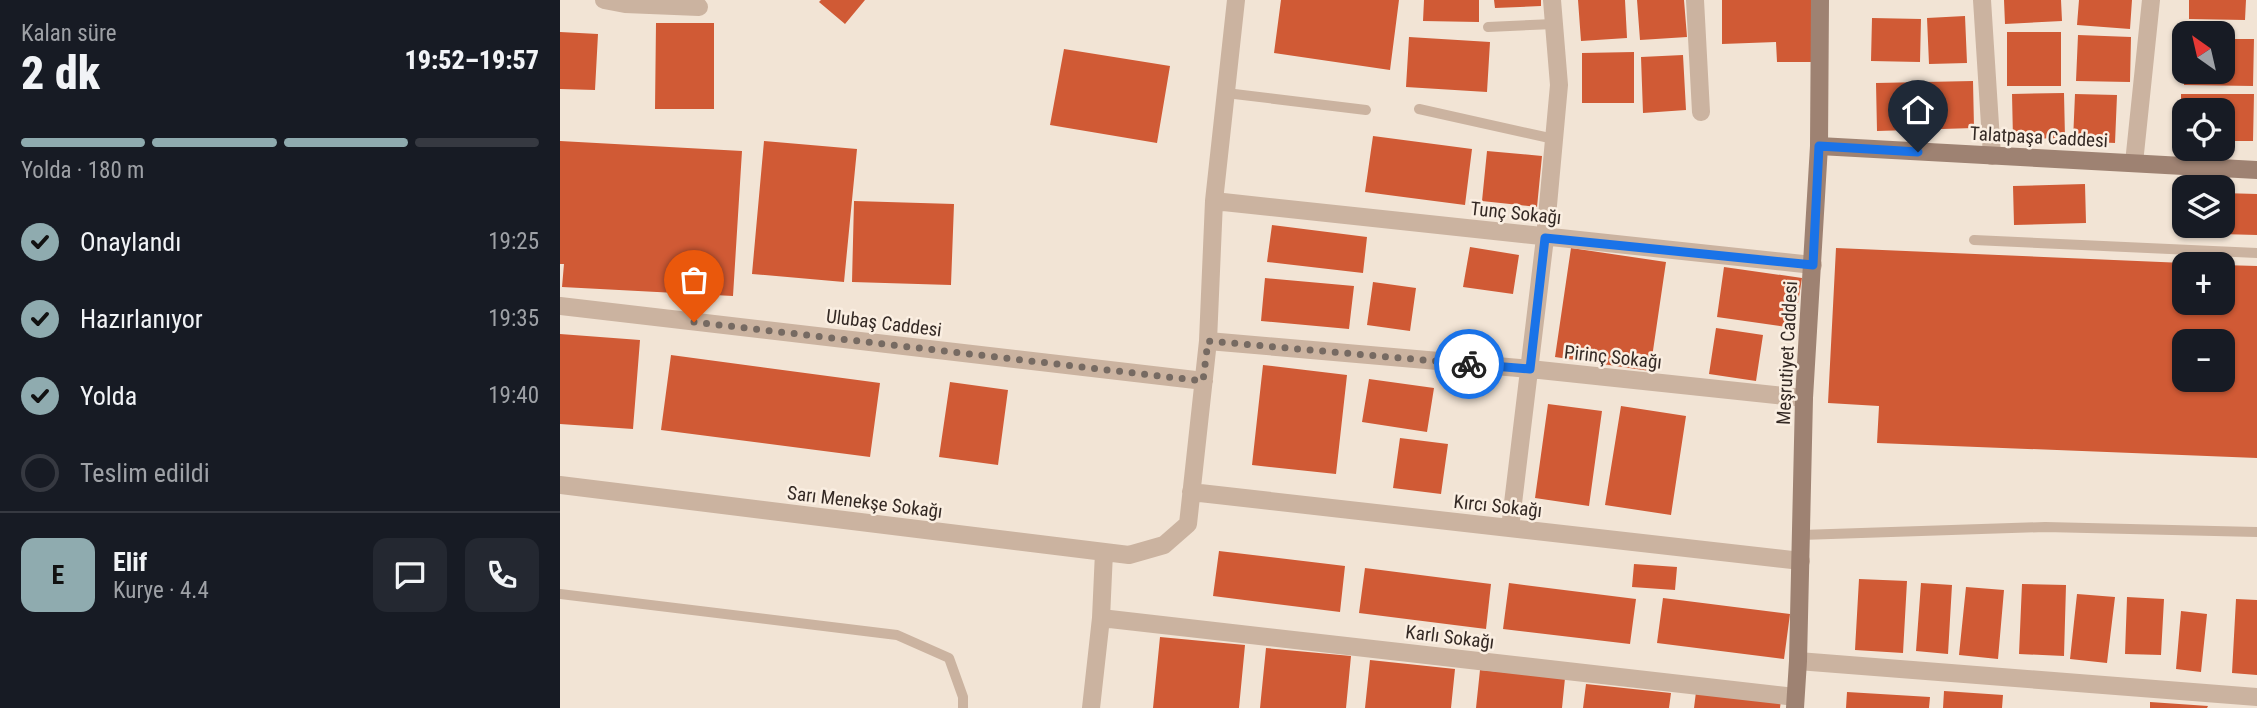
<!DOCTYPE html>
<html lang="tr">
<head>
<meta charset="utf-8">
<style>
  body { margin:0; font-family:"Roboto Condensed",sans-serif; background:#242831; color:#f1f3f6; height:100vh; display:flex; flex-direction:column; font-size:26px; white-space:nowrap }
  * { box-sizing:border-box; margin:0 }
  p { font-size:23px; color:#9ea1a6 }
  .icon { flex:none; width:38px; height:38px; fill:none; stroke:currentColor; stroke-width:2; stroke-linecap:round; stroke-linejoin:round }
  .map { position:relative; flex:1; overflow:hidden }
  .panel { display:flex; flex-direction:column; background:#171b24; width:560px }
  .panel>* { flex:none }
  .needle { width:46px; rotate:326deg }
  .buttons { position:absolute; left:1612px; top:21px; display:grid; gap:14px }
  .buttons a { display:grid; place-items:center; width:63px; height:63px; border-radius:14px; background:#171b24; box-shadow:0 2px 5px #0004; font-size:35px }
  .pin { position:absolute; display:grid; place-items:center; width:60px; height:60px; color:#fff; margin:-72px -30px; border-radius:50% 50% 50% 0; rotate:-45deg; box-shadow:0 0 7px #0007 }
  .pin .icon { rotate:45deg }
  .courier { position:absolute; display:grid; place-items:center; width:70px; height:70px; margin:-35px; border:5px solid #1a73e8; border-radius:50%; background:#fff; color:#222; box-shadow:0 2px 9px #0007 }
  .summary em { font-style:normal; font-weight:800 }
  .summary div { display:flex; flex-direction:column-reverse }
  .summary { display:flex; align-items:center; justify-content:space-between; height:119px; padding:0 21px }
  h1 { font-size:46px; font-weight:800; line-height:52px }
  .bar { display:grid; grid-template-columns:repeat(4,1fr); gap:10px 7px; align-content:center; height:84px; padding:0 21px }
  .bar i { height:9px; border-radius:5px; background:#363941 }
  .bar .active { background:#8fabaf }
  .bar p { grid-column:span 4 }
  .line { display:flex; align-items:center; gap:18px; padding:0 21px; border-top:2px solid #363941 }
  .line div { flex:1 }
  .round { display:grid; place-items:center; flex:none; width:74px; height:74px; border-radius:14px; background:#242831 }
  ol { padding:0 21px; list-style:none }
  li { display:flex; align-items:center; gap:21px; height:77px }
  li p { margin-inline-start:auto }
  li .icon { padding:7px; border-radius:50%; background:#8fabaf; color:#111; stroke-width:4 }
  li:last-child { color:#9ea1a6 }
  li i { width:38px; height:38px; border:4px solid #363941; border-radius:50% }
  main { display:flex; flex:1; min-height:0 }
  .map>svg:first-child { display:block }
  .building { fill:#d05a35; fill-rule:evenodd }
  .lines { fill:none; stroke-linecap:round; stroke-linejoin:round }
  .lane { stroke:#cbb3a0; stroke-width:10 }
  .street { stroke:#cbb3a0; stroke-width:18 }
  .secondary { stroke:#9e8272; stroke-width:18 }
  .done { stroke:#766a62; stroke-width:7; stroke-dasharray:0 12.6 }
  .route { stroke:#1a73e8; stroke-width:9 }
  .labels { text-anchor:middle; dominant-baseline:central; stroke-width:5; stroke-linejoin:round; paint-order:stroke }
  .street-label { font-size:19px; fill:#342924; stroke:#faeee1 }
</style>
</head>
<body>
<main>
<section class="panel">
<div class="summary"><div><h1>2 dk</h1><p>Kalan süre</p></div><em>19:52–19:57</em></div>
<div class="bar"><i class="active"></i><i class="active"></i><i class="active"></i><i></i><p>Yolda · 180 m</p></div>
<ol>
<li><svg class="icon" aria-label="check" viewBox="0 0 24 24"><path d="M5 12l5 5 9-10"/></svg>Onaylandı<p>19:25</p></li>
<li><svg class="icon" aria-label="check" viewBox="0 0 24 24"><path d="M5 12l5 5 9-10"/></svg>Hazırlanıyor<p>19:35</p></li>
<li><svg class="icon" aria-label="check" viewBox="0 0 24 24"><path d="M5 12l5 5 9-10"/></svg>Yolda<p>19:40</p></li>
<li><i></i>Teslim edildi</li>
</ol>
<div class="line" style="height:126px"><b class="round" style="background:#8fabaf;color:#111">E</b><div><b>Elif</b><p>Kurye · 4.4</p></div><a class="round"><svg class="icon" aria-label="chat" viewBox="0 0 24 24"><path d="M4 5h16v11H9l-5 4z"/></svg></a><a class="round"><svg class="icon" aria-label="phone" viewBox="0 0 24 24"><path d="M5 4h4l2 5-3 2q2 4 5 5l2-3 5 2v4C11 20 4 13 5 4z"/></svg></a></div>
</section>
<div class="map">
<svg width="1697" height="708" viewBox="0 0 1697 708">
  <rect width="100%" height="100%" fill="#f2e4d5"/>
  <path class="building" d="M261,0H305L285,24L259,2Z
    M721,0H839L830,70L714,53Z
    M864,0H919V22L863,21Z
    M934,0H981V6L935,8Z
    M1018,0H1065L1067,38L1021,41Z
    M1077,0H1124L1127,37L1080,40Z
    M1162,0H1254L1255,62H1217L1216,42L1162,44Z
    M1444,0H1501L1502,21L1445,24Z
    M1519,0H1572L1570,29L1517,25Z
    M1629,0H1686L1685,20L1629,19Z
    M1405,16L1407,63L1369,64L1367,18Z
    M1312,18L1361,19L1360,62L1311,61Z
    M96,23H154V109H95Z
    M0,32L38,34L35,90L0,89Z
    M1447,32H1501V86H1447Z
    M1518,35L1571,37L1570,82L1516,81Z
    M849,37L930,42L927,92L846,87Z
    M1662,39H1694L1693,86L1624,85V72H1662Z
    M504,49L610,66L597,143L490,125Z
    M1074,52V103H1022V53Z
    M1123,55L1126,110L1083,113L1081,57Z
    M1413,81L1414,128L1317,131L1316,83Z
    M1504,93L1505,138L1453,139L1452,94Z
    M1515,94L1557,95L1555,143L1513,141Z
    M1621,94H1694L1693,141H1662V110H1624V141H1621Z
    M813,136L912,149L905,205L805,192Z
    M0,141L182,151L173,296L2,287L4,264H0Z
    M204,141L297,149L284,282L192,274Z
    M927,151L982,156L977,207L922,201Z
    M1525,184L1526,223L1454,225L1453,186Z
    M1662,193L1697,194V235L1623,233V226H1662Z
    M294,201L394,204L391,285L292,282Z
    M712,225L807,237L803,273L707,262Z
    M910,247L959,255L953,294L903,287Z
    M1011,248L1106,262L1090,371L995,357Z
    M1276,248L1624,263V303H1662V265L1697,266V458L1317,443L1319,406L1268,403ZM1624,341H1662V380H1624Z
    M1164,267L1242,278L1234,328L1157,317Z
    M705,278L794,286L789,329L701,321Z
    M813,282L856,288L850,331L807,325Z
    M1156,328L1203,335L1196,381L1149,374Z
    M0,334L80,340L73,429L0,424Z
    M111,355L320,383L310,457L101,430Z
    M703,365L787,375L776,474L692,465Z
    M809,379L874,388L867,432L802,422Z
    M390,382L448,390L438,465L379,457Z
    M988,404L1042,411L1029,506L975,498Z
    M1061,406L1126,416L1111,515L1045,505Z
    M840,438L888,444L881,494L833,488Z
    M659,551L785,566L780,612L653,596Z
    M1074,564L1117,567L1115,590L1072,587Z
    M805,568L931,584L926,629L799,613Z
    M1299,579L1347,581L1343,653L1295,650Z
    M949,583L1076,599L1070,644L943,629Z
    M1361,583L1392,585L1388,654L1356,651Z
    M1462,584L1506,585L1504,656L1459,654Z
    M1406,587L1444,590L1438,659L1399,655Z
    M1517,594L1555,597L1547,663L1510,659Z
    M1567,597L1604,599L1601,655L1565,654Z
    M1103,598L1230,614L1224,659L1097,643Z
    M1676,599L1697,600V675L1672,673Z
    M1621,611L1647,614L1641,672L1616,669Z
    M600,637L685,645L679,708H593Z
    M706,648L791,656L786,708H700Z
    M810,660L895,669L891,708H805Z
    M920,670L1005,678L1002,708H916Z
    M1026,684L1111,693L1109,708H1023Z
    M1384,691L1443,695L1442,708H1383Z
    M1136,692L1221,700L1220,708H1134Z
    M1287,692L1370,697L1369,708H1286Z
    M1590,702L1648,706L1647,708H1590Z"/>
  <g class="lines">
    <path class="lane" d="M928,27L994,24
      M666,93L806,110
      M859,109L994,139
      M1414,240L1697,253
      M1241,535L1485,527L1697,532
      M0,594L337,635L389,658L403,697V708"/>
    <path class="street" d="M44,0L65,4L139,7
      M1135,0L1141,112
      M1422,0L1432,156
      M1574,163L1591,0
      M654,201L1253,265
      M0,306L644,381
      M648,341L970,369L1244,398
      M0,485L569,555L604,545L628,524L648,341L654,201L676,0
      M631,492L1241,561
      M950,528L985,238L999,85L992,0
      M541,618L1235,697
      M1238,661L1697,697
      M531,708L541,618L544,552"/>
    <path class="secondary" d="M1259,146L1697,170
      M1235,708L1238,661L1244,398L1259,146L1260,0"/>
  </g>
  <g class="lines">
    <path class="done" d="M134,322L643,381L648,341L909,364"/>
    <path class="route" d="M909,364L970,369L985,238L1253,265L1259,146L1358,152"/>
  </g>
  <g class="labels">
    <g class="street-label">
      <text transform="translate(1479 137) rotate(3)">Talatpaşa Caddesi</text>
      <text transform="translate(956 213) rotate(6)">Tunç Sokağı</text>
      <text transform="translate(324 323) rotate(7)">Ulubaş Caddesi</text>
      <text transform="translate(1227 353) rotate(-87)">Meşrutiyet Caddesi</text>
      <text transform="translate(1053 357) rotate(6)">Pirinç Sokağı</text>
      <text transform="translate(305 502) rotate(7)">Sarı Menekşe Sokağı</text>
      <text transform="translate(938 506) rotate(6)">Kırcı Sokağı</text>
      <text transform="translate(890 637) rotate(7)">Karlı Sokağı</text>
    </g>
  </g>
</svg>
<div class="buttons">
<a><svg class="needle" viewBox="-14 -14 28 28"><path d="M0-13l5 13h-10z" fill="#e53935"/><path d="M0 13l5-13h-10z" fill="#9ea1a6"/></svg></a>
<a><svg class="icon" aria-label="locate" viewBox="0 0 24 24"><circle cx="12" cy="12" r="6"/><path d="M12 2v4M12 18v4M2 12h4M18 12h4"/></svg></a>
<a><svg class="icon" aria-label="layers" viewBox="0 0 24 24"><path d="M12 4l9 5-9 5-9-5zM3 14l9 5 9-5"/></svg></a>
<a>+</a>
<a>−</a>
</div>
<div class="pin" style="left:134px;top:322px;background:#ea580c"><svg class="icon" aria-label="bag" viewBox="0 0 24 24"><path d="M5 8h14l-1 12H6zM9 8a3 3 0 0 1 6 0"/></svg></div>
<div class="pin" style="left:1358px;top:152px;background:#1f2937"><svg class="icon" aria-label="home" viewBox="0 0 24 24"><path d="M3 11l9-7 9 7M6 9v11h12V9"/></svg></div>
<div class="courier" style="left:909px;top:364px"><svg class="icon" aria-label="bike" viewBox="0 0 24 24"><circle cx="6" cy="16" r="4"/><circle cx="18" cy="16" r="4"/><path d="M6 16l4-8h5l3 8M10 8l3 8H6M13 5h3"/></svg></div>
</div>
</main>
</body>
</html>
